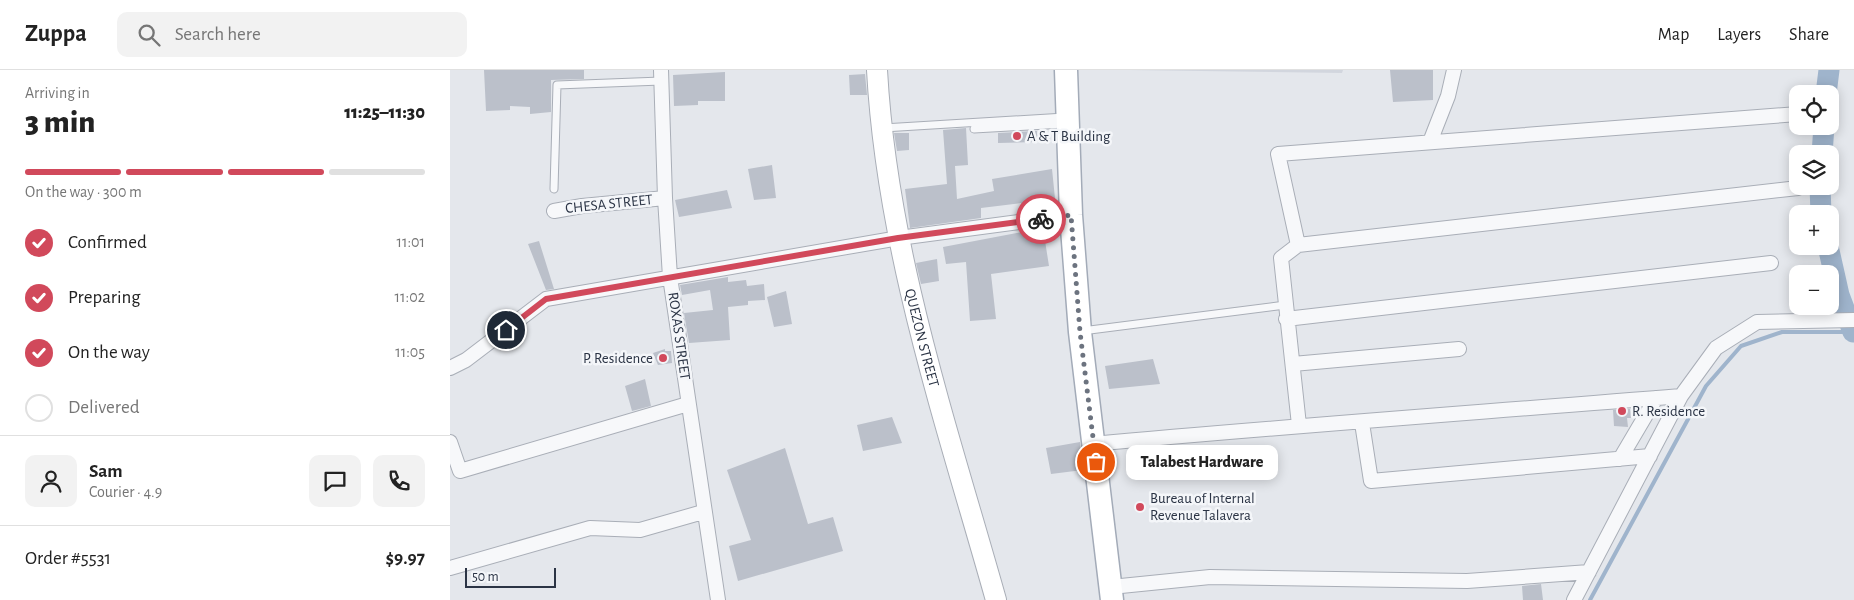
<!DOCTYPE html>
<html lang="en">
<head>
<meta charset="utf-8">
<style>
  body { margin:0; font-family:"Alegreya Sans",sans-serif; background:#f2f2f2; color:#222; height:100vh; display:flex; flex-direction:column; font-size:19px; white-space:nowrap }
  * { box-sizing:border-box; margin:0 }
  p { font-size:16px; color:#767676 }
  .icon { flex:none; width:28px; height:28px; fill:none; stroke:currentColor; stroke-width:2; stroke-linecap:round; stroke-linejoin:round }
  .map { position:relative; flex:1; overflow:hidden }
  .side { display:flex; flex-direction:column; background:#fff; width:450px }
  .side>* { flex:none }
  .controls { position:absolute; left:1339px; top:15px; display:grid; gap:10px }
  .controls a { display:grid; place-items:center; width:50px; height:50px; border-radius:10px; background:#fff; box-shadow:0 2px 12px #0003; font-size:25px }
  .scale { position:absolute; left:15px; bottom:12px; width:91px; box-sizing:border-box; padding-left:5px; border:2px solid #2b3445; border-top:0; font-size:14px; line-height:18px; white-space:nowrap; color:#2b3445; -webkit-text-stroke:4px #f4f6f9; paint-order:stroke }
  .pin { position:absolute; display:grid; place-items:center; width:42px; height:42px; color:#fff; margin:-21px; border:2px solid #fff; border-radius:50%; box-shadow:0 1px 5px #0007 }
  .courier { position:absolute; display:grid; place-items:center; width:50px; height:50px; margin:-25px; border:4px solid #d1495b; border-radius:50%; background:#fff; color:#222; box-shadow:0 1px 6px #0007 }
  .bubble { position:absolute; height:35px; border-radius:10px; background:#fff; box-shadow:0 2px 12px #0003; font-size:16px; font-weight:800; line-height:35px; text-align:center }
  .summary em { font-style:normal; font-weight:800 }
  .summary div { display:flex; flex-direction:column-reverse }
  .summary { display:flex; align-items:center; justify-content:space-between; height:85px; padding:0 25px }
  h1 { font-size:32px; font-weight:800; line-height:38px }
  .bar { display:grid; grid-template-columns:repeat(4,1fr); gap:8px 5px; align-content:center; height:60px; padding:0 25px }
  .bar i { height:6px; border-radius:4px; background:#e0e0e0 }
  .bar .active { background:#d1495b }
  .bar p { grid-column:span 4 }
  .line { display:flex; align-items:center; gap:12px; padding:0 25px; border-top:1px solid #e0e0e0 }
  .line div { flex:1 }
  .round { display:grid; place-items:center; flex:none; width:52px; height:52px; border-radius:10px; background:#f2f2f2 }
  ol { padding:0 25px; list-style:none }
  li { display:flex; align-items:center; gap:15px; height:55px }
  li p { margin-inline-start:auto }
  li .icon { padding:5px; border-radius:50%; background:#d1495b; color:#fff; stroke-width:4 }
  li:last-child { color:#767676 }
  li i { width:28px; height:28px; border:2px solid #e0e0e0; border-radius:50% }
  header { display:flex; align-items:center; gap:30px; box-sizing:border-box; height:70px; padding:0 25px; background:#fff; border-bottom:1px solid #e0e0e0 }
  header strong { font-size:24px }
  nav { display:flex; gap:28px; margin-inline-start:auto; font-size:18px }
  .search { width:350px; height:45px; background:#f2f2f2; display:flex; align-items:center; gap:12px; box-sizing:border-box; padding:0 18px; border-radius:10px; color:#767676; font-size:19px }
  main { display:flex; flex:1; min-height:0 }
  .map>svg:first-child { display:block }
  .built { fill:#d2d6de }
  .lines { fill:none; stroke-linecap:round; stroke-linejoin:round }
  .stream { stroke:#9fb4cc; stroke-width:4 }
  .river { stroke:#9fb4cc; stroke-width:21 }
  .building { fill:#bbc0ca }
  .lane-casing { stroke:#a9aeb7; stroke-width:9 }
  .street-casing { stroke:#a9aeb7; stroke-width:16 }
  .secondary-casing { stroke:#a9aeb7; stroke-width:22 }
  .primary-casing { stroke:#a3abb8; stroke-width:25 }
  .lane { stroke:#f7f8fa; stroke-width:7 }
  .street { stroke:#f7f8fa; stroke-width:14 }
  .secondary { stroke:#fff; stroke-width:20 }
  .primary { stroke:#fff; stroke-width:22 }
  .done { stroke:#6c737f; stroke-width:5; stroke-dasharray:0 9 }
  .route { stroke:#d1495b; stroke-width:6 }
  .poi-dot { fill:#d1495b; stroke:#f4f6f9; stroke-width:2 }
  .labels { text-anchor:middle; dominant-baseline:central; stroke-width:5; stroke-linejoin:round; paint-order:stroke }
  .poi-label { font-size:15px; fill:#2b3445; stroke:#f4f6f9; text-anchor:start }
  .street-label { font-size:15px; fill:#2b3445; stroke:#f4f6f9 }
</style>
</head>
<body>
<header>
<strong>Zuppa</strong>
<div class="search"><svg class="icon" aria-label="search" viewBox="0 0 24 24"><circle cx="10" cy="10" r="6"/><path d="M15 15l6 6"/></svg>Search here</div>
<nav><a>Map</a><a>Layers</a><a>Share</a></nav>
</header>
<main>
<section class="side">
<div class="summary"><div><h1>3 min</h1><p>Arriving in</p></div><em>11:25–11:30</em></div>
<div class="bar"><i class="active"></i><i class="active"></i><i class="active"></i><i></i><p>On the way · 300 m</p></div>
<ol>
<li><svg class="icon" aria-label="check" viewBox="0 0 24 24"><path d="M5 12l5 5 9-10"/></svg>Confirmed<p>11:01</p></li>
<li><svg class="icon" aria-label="check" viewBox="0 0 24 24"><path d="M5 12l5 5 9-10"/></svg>Preparing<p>11:02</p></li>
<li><svg class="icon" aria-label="check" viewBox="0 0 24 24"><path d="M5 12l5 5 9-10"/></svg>On the way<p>11:05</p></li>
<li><i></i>Delivered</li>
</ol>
<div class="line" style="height:90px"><a class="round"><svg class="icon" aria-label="person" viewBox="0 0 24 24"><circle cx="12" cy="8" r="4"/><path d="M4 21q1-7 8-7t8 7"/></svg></a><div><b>Sam</b><p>Courier · 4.9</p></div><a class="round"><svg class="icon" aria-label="chat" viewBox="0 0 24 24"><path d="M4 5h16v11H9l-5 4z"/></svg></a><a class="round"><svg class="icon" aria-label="phone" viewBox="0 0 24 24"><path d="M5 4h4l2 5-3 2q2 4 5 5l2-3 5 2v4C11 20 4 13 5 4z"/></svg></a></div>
<div class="line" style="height:65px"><div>Order #5531</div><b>$9.97</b></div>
</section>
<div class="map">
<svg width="1404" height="530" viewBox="0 0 1404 530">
  <rect width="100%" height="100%" fill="#e4e7ec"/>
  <path class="built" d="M680,0H893L892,3Z"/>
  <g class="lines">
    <path class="stream" d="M1140,530L1256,316L1291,276L1332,262H1404"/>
    <path class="river" d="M1376,24L1379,0
      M1372,84L1374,56
      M1370,116L1371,144
      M1378,176L1389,225L1403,262"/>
  </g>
  <path class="building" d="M34,0H134V9L101,10V42L80,44V37L60,36V40L36,41Z
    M940,0H983V30L943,32Z
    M275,2V31H248V35L224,36L223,5Z
    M415,4L417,25H400L399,5Z
    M516,58L518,95L505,96L507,129L544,121L542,109L602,99L606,138L574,142L571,133L531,138V148L460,158L455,119L497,114L493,60Z
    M587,61L588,72L548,73V63Z
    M444,63H459V80L447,81Z
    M322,95L326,128L304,130L298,99Z
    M277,120L282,138L229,147L225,130Z
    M593,158L599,196L541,204L546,249L520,251L516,192L496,194L493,177Z
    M89,171L104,219L96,220L78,174Z
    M487,189L489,211L471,214L466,193Z
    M278,207V212L296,210L297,216L314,214L315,230L298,231V235L278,237L280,270L239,273L234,243L263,240L260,220L232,225L230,215Z
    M336,221L342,254L324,257L317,227Z
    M215,279V281H221L222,293L208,295L203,283Z
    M703,289L710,314L659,319L655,296Z
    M195,309L201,336L182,341L175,316Z
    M1180,339L1181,348H1177L1178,357L1164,356L1163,340Z
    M442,347L452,373L413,381L407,355Z
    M630,372L633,400L601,404L596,378Z
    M335,378L358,454L383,447L393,481L288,511L279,476L301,470L277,400Z
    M1091,514L1093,530H1073L1072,516Z"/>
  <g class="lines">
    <defs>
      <path id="lane" d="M433,58L615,47
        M524,59L614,54
        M104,119L107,15L211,11
        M632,261L835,235"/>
      <path id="street" d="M211,0L215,128L220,207L268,530
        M980,72L998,26L1004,0
        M104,141L132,136L215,128
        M848,175L1348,118
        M836,249L1321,193
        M843,294L1009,279
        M0,298L16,290L96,229L449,168L621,145
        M912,353L921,411L1200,386
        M849,355L831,188L848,175L828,84L1348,44
        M0,372L10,401L238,334
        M643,374C839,356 1035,342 1231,326
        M1170,389L1206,328
        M0,498L140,458L190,460L253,442
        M661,517L760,507L1017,511L1139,502
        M1124,530L1231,326L1266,278L1307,252L1404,250"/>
      <g id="secondary">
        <path id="s1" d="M427,0C437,182 497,356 546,530"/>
      </g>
      <path id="primary" d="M616,0L621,145L630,262L662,530"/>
    </defs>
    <use href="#lane" class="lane-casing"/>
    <use href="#street" class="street-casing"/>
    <use href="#secondary" class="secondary-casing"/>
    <use href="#primary" class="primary-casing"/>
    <use href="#lane" class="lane"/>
    <use href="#street" class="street"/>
    <use href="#secondary" class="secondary"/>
    <use href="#primary" class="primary"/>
  </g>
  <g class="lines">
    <path class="done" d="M591,149L621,145L630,262L646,392"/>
    <path class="route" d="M56,260L96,229L448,168L591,149"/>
  </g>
  <g class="poi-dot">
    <circle cx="567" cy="66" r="5"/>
    <circle cx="213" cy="288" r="5"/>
    <circle cx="1172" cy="341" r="5"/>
    <circle cx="690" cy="437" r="5"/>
  </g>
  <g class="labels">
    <g class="poi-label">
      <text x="577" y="66">A &amp; T Building</text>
      <text x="203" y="288" text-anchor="end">P. Residence</text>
      <text x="1182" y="341">R. Residence</text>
      <text x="700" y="428">Bureau of Internal<tspan x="700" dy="17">Revenue Talavera</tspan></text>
    </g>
    <g class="street-label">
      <text transform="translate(159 134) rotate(-6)">CHESA STREET</text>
      <text transform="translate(229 266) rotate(82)">ROXAS STREET</text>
      <text stroke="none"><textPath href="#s1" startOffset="272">QUEZON STREET</textPath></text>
    </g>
  </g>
</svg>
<div class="controls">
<a><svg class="icon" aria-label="locate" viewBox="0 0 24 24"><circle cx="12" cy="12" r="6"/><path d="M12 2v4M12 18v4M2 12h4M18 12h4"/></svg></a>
<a><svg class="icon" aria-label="layers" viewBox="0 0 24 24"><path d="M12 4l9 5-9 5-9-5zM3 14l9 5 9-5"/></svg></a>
<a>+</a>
<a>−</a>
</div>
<div class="scale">50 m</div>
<div class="pin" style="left:646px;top:392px;background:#ea580c"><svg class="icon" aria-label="bag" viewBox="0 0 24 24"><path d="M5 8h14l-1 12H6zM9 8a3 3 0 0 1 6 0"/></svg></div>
<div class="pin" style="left:56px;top:260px;background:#1f2937"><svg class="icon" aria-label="home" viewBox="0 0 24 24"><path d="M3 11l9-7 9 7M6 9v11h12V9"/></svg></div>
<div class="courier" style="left:591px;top:149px"><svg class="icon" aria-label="bike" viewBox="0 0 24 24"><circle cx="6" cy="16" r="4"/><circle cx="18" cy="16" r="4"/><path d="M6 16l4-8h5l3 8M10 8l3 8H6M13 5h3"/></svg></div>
<div class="bubble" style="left:676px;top:375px;width:152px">Talabest Hardware</div>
</div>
</main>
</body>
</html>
